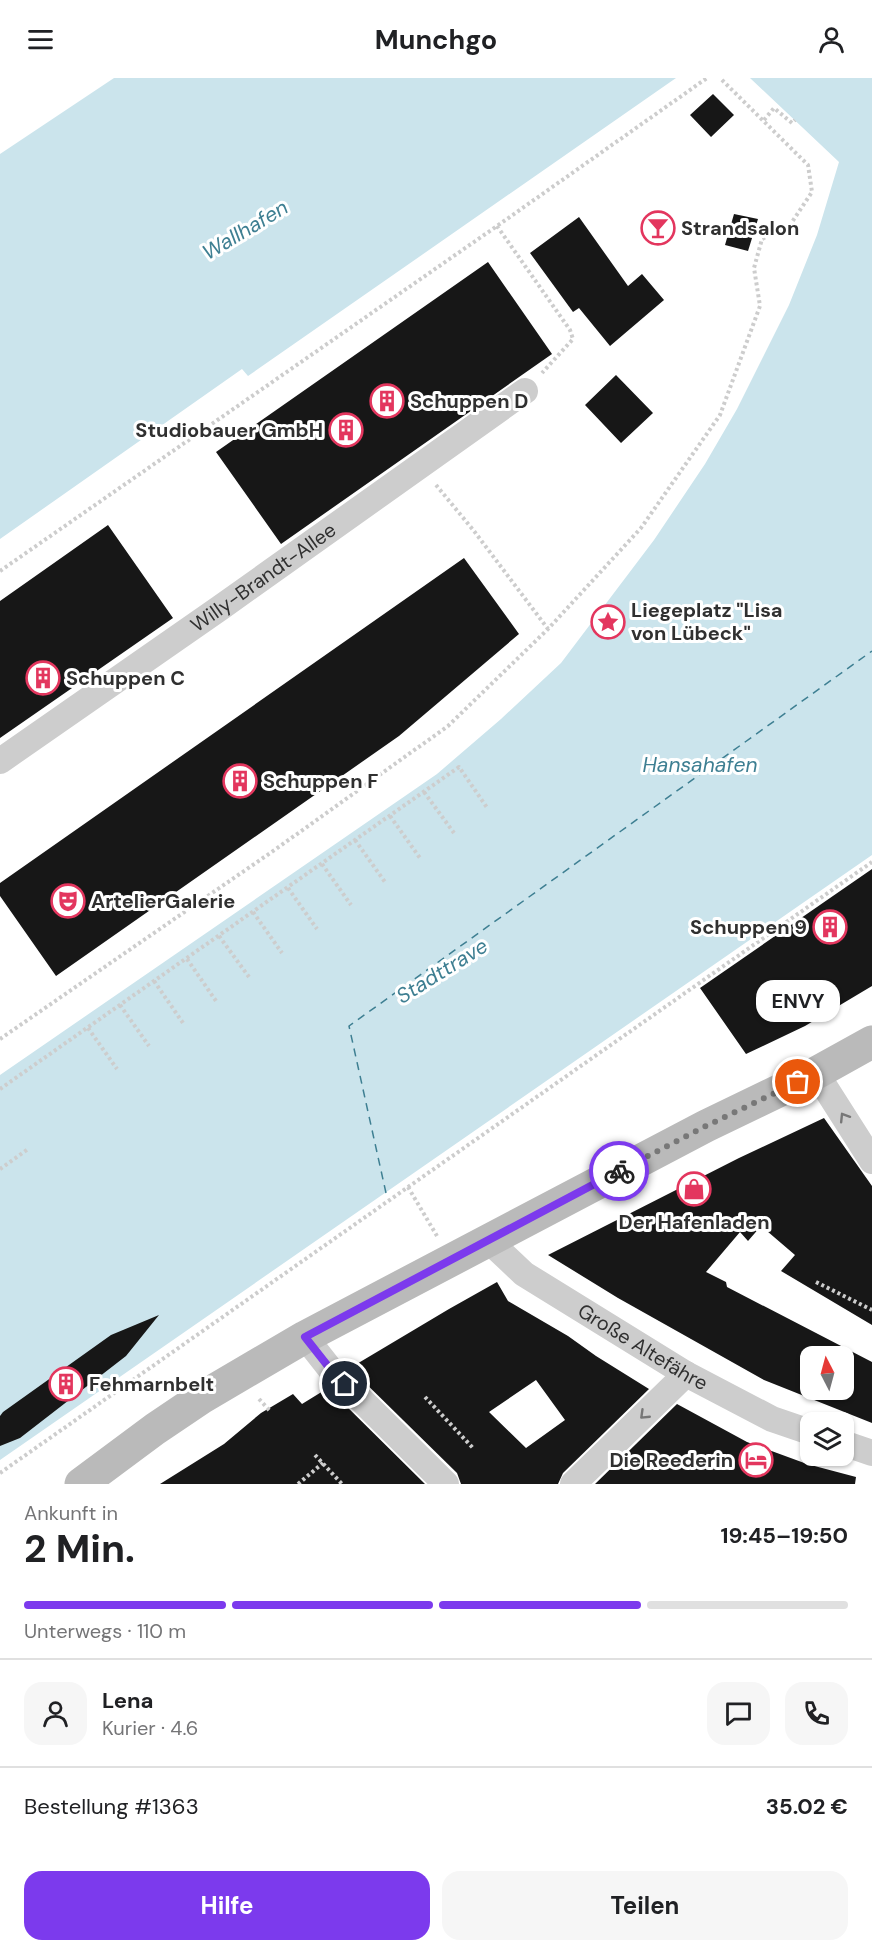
<!DOCTYPE html>
<html lang="de">
<head>
<meta charset="utf-8">
<style>
  body { margin:0; font-family:"DM Sans",sans-serif; background:#f6f6f6; color:#202124; height:100vh; display:flex; flex-direction:column; font-size:22px; white-space:nowrap }
  * { box-sizing:border-box; margin:0 }
  p { font-size:20px; color:#757577 }
  .icon { flex:none; width:33px; height:33px; fill:none; stroke:currentColor; stroke-width:2; stroke-linecap:round; stroke-linejoin:round }
  .map { position:relative; height:1406px; overflow:hidden }
  .panel { display:flex; flex-direction:column; background:#fff; flex:1 }
  .panel>* { flex:none }
  .needle { width:39px; rotate:354deg }
  .fabs { position:absolute; left:800px; top:1268px; display:grid; gap:12px }
  .fabs a { display:grid; place-items:center; width:54px; height:54px; border-radius:12px; background:#fff; box-shadow:0 2px 4px #0004; font-size:30px }
  .pin { position:absolute; display:grid; place-items:center; width:51px; height:51px; color:#fff; margin:-26px; border:3px solid #fff; border-radius:50%; box-shadow:0 2px 6px #0007 }
  .courier { position:absolute; display:grid; place-items:center; width:60px; height:60px; margin:-30px; border:4px solid #7c3aed; border-radius:50%; background:#fff; color:#222; box-shadow:0 2px 8px #0007 }
  .bubble { position:absolute; height:42px; border-radius:18px; background:#fff; box-shadow:0 2px 4px #0004; font-size:20px; font-weight:700; line-height:42px; text-align:center }
  .headline em { font-style:normal; font-weight:700 }
  .headline div { display:flex; flex-direction:column-reverse }
  .headline { display:flex; align-items:center; justify-content:space-between; height:102px; padding:0 24px }
  h1 { font-size:39px; font-weight:700; line-height:45px }
  .bar { display:grid; grid-template-columns:repeat(4,1fr); gap:9px 6px; align-content:center; height:72px; padding:0 24px }
  .bar i { height:8px; border-radius:4px; background:#e0e0e0 }
  .bar .active { background:#7c3aed }
  .bar p { grid-column:span 4 }
  .line { display:flex; align-items:center; gap:15px; padding:0 24px; border-top:2px solid #e0e0e0 }
  .line div { flex:1 }
  .round { display:grid; place-items:center; flex:none; width:63px; height:63px; border-radius:18px; background:#f6f6f6 }
  .cta { display:flex; gap:12px; margin-top:auto; padding:12px 24px }
  .cta a { flex:1; height:69px; border-radius:18px; background:#7c3aed; color:#fff; font-size:24px; font-weight:700; line-height:69px; text-align:center }
  .cta a+a { background:#f6f6f6; color:#202124 }
  header { display:flex; justify-content:space-between; align-items:center; height:78px; padding:0 24px; background:#fff; font-size:27px; font-weight:700 }
  .map>svg:first-child { display:block }
  .water { fill:#cbe4ec }
  .lines { fill:none; stroke-linecap:round; stroke-linejoin:round }
  .ferry { stroke:#3e7f92; stroke-width:1.5; stroke-dasharray:8 6; stroke-linecap:butt }
  .building { fill:#171717; fill-rule:evenodd }
  .path { stroke:#cdcdcd; stroke-width:4; stroke-dasharray:3 3; stroke-linecap:butt }
  .street { stroke:#cdcdcd; stroke-width:26 }
  .secondary { stroke:#bababa; stroke-width:33 }
  .oneway { stroke:#777 }
  .done { stroke:#787878; stroke-width:6; stroke-dasharray:0 10.8 }
  .route { stroke:#7c3aed; stroke-width:8 }
  .labels { text-anchor:middle; dominant-baseline:central; stroke-width:6; stroke-linejoin:round; paint-order:stroke }
  .poi-label { font-size:20px; font-weight:bold; fill:#303030; stroke:#fff; text-anchor:start }
  .street-label { font-size:20px; fill:#303030; stroke:#fff }
  .water-label { font-size:21px; font-style:italic; fill:#3e7f92; stroke:#fff }
</style>
</head>
<body>
<header><svg class="icon" aria-label="menu" viewBox="0 0 24 24"><path d="M4 6h16M4 12h16M4 18h16"/></svg>Munchgo<svg class="icon" aria-label="person" viewBox="0 0 24 24"><circle cx="12" cy="8" r="4"/><path d="M4 21q1-7 8-7t8 7"/></svg></header>
<div class="map">
<svg width="872" height="1406" viewBox="0 0 872 1406">
  <rect width="100%" height="100%" fill="#fff"/>
  <path class="water" d="M114,0H676L248,298L242,291L0,461V76Z
    M750,0H872V777L0,1382V997L437,696L501,641L561,585L654,462L705,386L737,331L789,227L817,157L839,84Z"/>
  <g class="lines">
    <path class="ferry" d="M386,1115L349,948L872,573"/>
  </g>
  <path class="building" d="M713,16L734,37L711,59L690,37Z
    M734,136L758,141L748,173L725,167Z
    M579,139L628,208L642,196L664,222L610,268L579,230L573,234L530,175Z
    M488,184L552,276L281,466L216,374Z
    M616,297L653,335L621,365L585,327Z
    M108,447L173,540L0,660V523Z
    M464,480L519,556L399,658L56,898L0,818V805Z
    M872,791V908L805,948L746,976L700,910Z
    M824,1040L872,1108V1247L781,1193L795,1177L761,1148L748,1163L740,1154L706,1194L726,1204L727,1209L872,1284V1345L764,1302L618,1220L548,1177L739,1080ZM810,1278H843V1311H810Z
    M497,1204L508,1223L568,1258L596,1278L649,1311L563,1395L558,1406H461L457,1395L350,1290L449,1231ZM536,1302L565,1342L526,1370L489,1334Z
    M159,1237L126,1278L20,1360L0,1368V1338L3,1334L111,1257Z
    M328,1310L425,1406H160L224,1366L261,1335L293,1316L302,1326Z
    M677,1326L747,1364L807,1386L856,1399L855,1406H595Z"/>
  <g class="lines">
    <path class="path" d="M764,42L774,30L792,45L795,42
      M497,148L570,252L573,261L542,295
      M436,407L474,453L548,551
      M0,493L497,148L707,0
      M424,714L454,755
      M390,738L420,780
      M355,762L385,804
      M322,786L351,827
      M288,810L317,851
      M253,834L282,875
      M219,858L249,899
      M187,881L216,923
      M154,903L183,945
      M120,927L149,968
      M88,950L117,991
      M0,961L276,771L448,648L548,551L641,450L720,337L760,228L754,190L762,161L790,147L812,114L808,87L720,0
      M0,1011L459,689L488,731
      M0,1091L28,1071
      M408,1109L437,1158
      M816,1204L872,1232
      M425,1319L473,1370
      M259,1321L270,1333
      M315,1377L342,1406
      M0,1395L872,784
      M298,1406L323,1385"/>
    <g class="street">
      <path id="s1" d="M0,683L220,530L525,313"/>
      <path d="M816,995L872,1083"/>
      <path id="s2" d="M488,1162L524,1196L686,1296L772,1341L810,1354"/>
      <path d="M305,1259L331,1292L446,1406"/>
      <path d="M843,1365L872,1375"/>
      <path d="M573,1406L686,1296"/>
    </g>
    <path class="secondary" d="M81,1406L155,1351L201,1320L305,1259L706,1048L816,995L872,964"/>
  </g>
  <defs><path id="oneway-chevron" d="M-2-3.5L2.5 0L-2 3.5" fill="none" stroke-width="1.6" stroke-linecap="round" stroke-linejoin="round" transform="scale(1.5)"/></defs>
  <g class="oneway">
    <use href="#oneway-chevron" transform="translate(844 1039) rotate(-122)"/>
    <use href="#oneway-chevron" transform="translate(644 1337) rotate(136)"/>
  </g>
  <g class="lines">
    <path class="done" d="M619,1093L706,1048L798,1004"/>
    <path class="route" d="M345,1306L331,1292L305,1259L619,1093"/>
  </g>
  <defs>
    <symbol id="bar-ring" viewBox="-11 -11 22 22"><circle r="9.5" fill="#fff" stroke="#e3365e" stroke-width="1.5"/><path d="M-6-5H6L.8 .8V4.5H3.5V6h-7V4.5H-.8V.8Z" fill="#e3365e"/></symbol>
    <symbol id="building-ring" viewBox="-11 -11 22 22"><circle r="9.5" fill="#fff" stroke="#e3365e" stroke-width="1.5"/><path d="M-4-6H4V6H1V3H-1V6H-4ZM-2.5-4.3h1.7v1.8h-1.7ZM.8-4.3h1.7v1.8H.8ZM-2.5-1h1.7V.8h-1.7ZM.8-1h1.7V.8H.8Z" fill="#e3365e"/></symbol>
    <symbol id="sight-ring" viewBox="-11 -11 22 22"><circle r="9.5" fill="#fff" stroke="#e3365e" stroke-width="1.5"/><path d="M0-6L1.8-2.2L6-1.7L2.9 1.2L3.7 5.4L0 3.3L-3.7 5.4L-2.9 1.2L-6-1.7L-1.8-2.2Z" fill="#e3365e"/></symbol>
    <symbol id="theatre-ring" viewBox="-11 -11 22 22"><circle r="9.5" fill="#fff" stroke="#e3365e" stroke-width="1.5"/><path d="M-5-5.5Q0-4 5-5.5V0Q5 5 0 6Q-5 5-5 0ZM-3.3-2.5H-1v1.5H-3.3ZM1-2.5H3.3v1.5H1ZM-2.8 1Q0 5.5 2.8 1Z" fill="#e3365e"/></symbol>
    <symbol id="shop-ring" viewBox="-11 -11 22 22"><circle r="9.5" fill="#fff" stroke="#e3365e" stroke-width="1.5"/><path d="M-5-2.5h2.3a2.7 3.5 0 0 1 5.4 0H5L5.5 6h-11ZM-1.5-2.5h3a1.5 2.3 0 0 0-3 0Z" fill="#e3365e"/></symbol>
    <symbol id="hotel-ring" viewBox="-11 -11 22 22"><circle r="9.5" fill="#fff" stroke="#e3365e" stroke-width="1.5"/><path d="M-6-4.5h1.5V1H6V5H4.5V3h-9V5H-6ZM-4 0a1.8 1.8 0 1 1 3.6 0ZM.5 0V-2.5h3Q6-2.5 6 0Z" fill="#e3365e"/></symbol>
  </defs>
  <g fill-rule="evenodd">
    <use href="#bar-ring" x="639" y="131" width="38" height="38"/>
    <use href="#building-ring" x="368" y="304" width="38" height="38"/>
    <use href="#building-ring" x="327" y="333" width="38" height="38"/>
    <use href="#sight-ring" x="589" y="525" width="38" height="38"/>
    <use href="#building-ring" x="24" y="581" width="38" height="38"/>
    <use href="#building-ring" x="221" y="684" width="38" height="38"/>
    <use href="#theatre-ring" x="49" y="804" width="38" height="38"/>
    <use href="#building-ring" x="811" y="830" width="38" height="38"/>
    <use href="#shop-ring" x="675" y="1092" width="38" height="38"/>
    <use href="#building-ring" x="47" y="1287" width="38" height="38"/>
    <use href="#hotel-ring" x="737" y="1363" width="38" height="38"/>
  </g>
  <g class="labels">
    <g class="poi-label">
      <text x="681" y="150">Strandsalon</text>
      <text x="410" y="323">Schuppen D</text>
      <text x="323" y="352" text-anchor="end">Studiobauer GmbH</text>
      <text x="631" y="532">Liegeplatz "Lisa<tspan x="631" dy="23">von Lübeck"</tspan></text>
      <text x="66" y="600">Schuppen C</text>
      <text x="263" y="703">Schuppen F</text>
      <text x="91" y="823">ArtelierGalerie</text>
      <text x="807" y="849" text-anchor="end">Schuppen 9</text>
      <text x="694" y="1144" text-anchor="middle">Der Hafenladen</text>
      <text x="89" y="1306">Fehmarnbelt</text>
      <text x="733" y="1382" text-anchor="end">Die Reederin</text>
    </g>
    <g class="street-label">
      <text stroke="none"><textPath href="#s1" startOffset="321">Willy-Brandt-Allee</textPath></text>
      <text stroke="none"><textPath href="#s2" startOffset="189">Große Altefähre</textPath></text>
    </g>
    <g class="water-label">
      <text transform="translate(245 152) rotate(-31)">Wallhafen</text>
      <text x="700" y="687">Hansahafen</text>
      <text transform="translate(442 893) rotate(-32)">Stadttrave</text>
    </g>
  </g>
</svg>
<div class="fabs">
<a><svg class="needle" viewBox="-14 -14 28 28"><path d="M0-13l5 13h-10z" fill="#e53935"/><path d="M0 13l5-13h-10z" fill="#757577"/></svg></a>
<a><svg class="icon" aria-label="layers" viewBox="0 0 24 24"><path d="M12 4l9 5-9 5-9-5zM3 14l9 5 9-5"/></svg></a>
</div>
<div class="pin" style="left:798px;top:1004px;background:#ea580c"><svg class="icon" aria-label="bag" viewBox="0 0 24 24"><path d="M5 8h14l-1 12H6zM9 8a3 3 0 0 1 6 0"/></svg></div>
<div class="pin" style="left:345px;top:1306px;background:#1f2937"><svg class="icon" aria-label="home" viewBox="0 0 24 24"><path d="M3 11l9-7 9 7M6 9v11h12V9"/></svg></div>
<div class="courier" style="left:619px;top:1093px"><svg class="icon" aria-label="bike" viewBox="0 0 24 24"><circle cx="6" cy="16" r="4"/><circle cx="18" cy="16" r="4"/><path d="M6 16l4-8h5l3 8M10 8l3 8H6M13 5h3"/></svg></div>
<div class="bubble" style="left:756px;top:902px;width:84px">ENVY</div>
</div>
<section class="panel">
<div class="headline"><div><h1>2 Min.</h1><p>Ankunft in</p></div><em>19:45–19:50</em></div>
<div class="bar"><i class="active"></i><i class="active"></i><i class="active"></i><i></i><p>Unterwegs · 110 m</p></div>
<div class="line" style="height:108px"><a class="round"><svg class="icon" aria-label="person" viewBox="0 0 24 24"><circle cx="12" cy="8" r="4"/><path d="M4 21q1-7 8-7t8 7"/></svg></a><div><b>Lena</b><p>Kurier · 4.6</p></div><a class="round"><svg class="icon" aria-label="chat" viewBox="0 0 24 24"><path d="M4 5h16v11H9l-5 4z"/></svg></a><a class="round"><svg class="icon" aria-label="phone" viewBox="0 0 24 24"><path d="M5 4h4l2 5-3 2q2 4 5 5l2-3 5 2v4C11 20 4 13 5 4z"/></svg></a></div>
<div class="line" style="height:78px"><div>Bestellung #1363</div><b>35.02 €</b></div>
<div class="cta"><a>Hilfe</a><a>Teilen</a></div>
</section>
</body>
</html>
